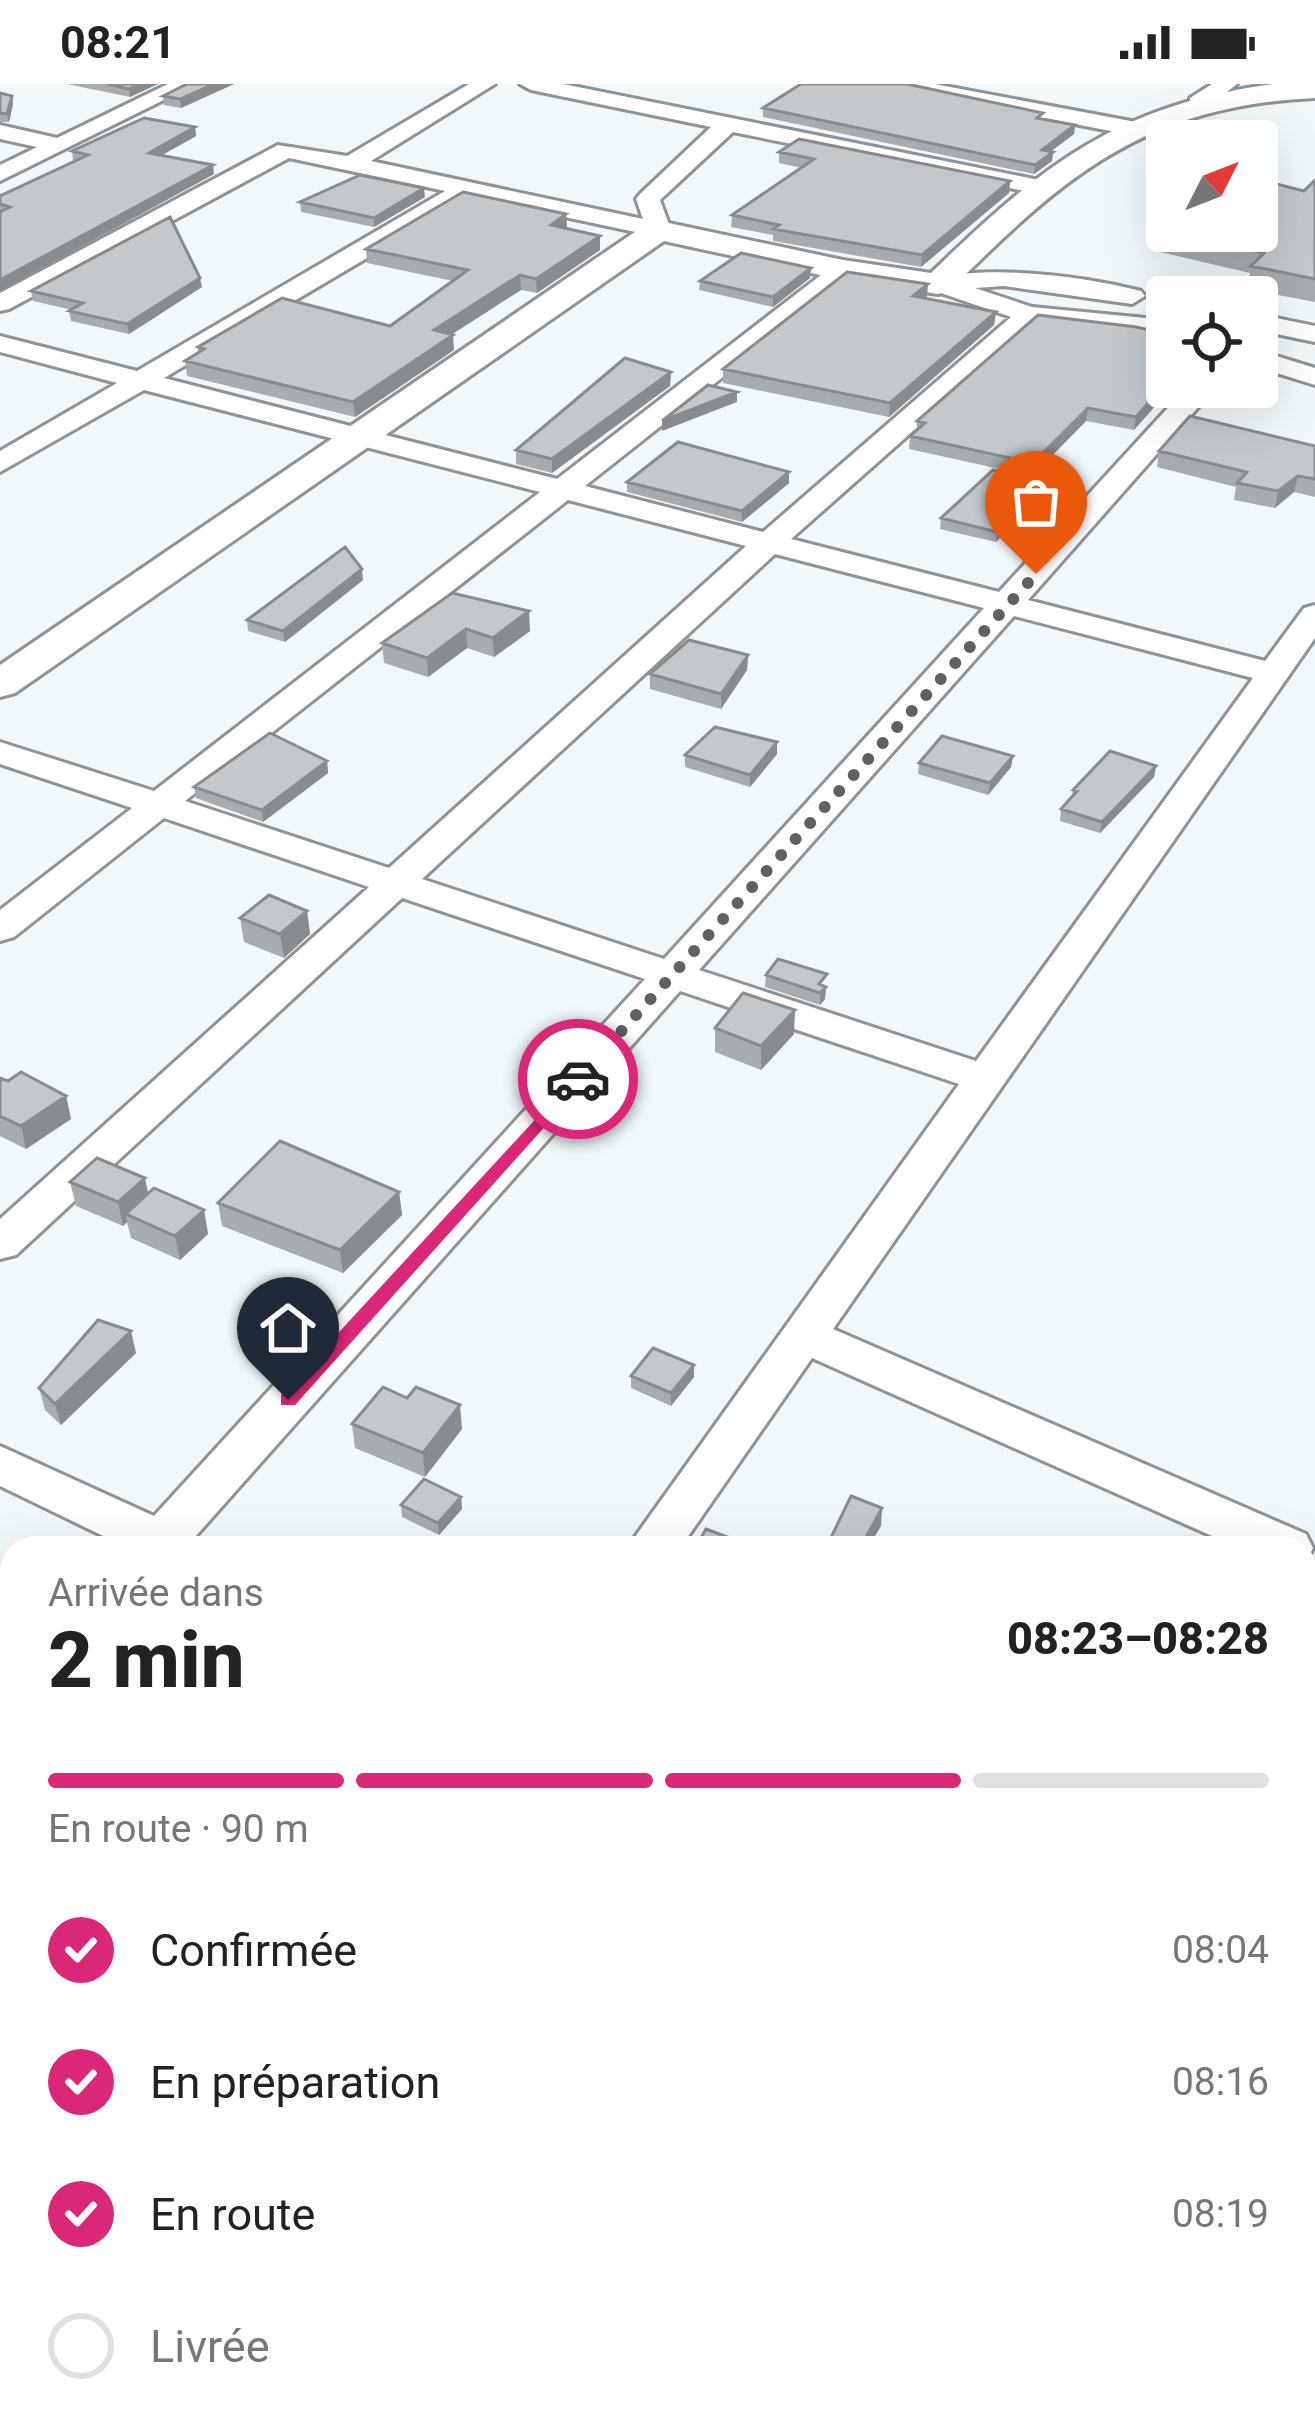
<!DOCTYPE html>
<html lang="fr">
<head>
<meta charset="utf-8">
<style>
  body { margin:0; font-family:Roboto,sans-serif; background:#f2f2f2; color:#222; height:100vh; display:flex; flex-direction:column; font-size:45px; white-space:nowrap }
  * { box-sizing:border-box; margin:0 }
  p { font-size:39px; color:#767676 }
  .icon { flex:none; width:66px; height:66px; fill:none; stroke:currentColor; stroke-width:2; stroke-linecap:round; stroke-linejoin:round }
  .map { position:relative; flex:1; overflow:hidden }
  .sheet { position:absolute; left:0px; top:1452px; width:1317px; height:900px; display:flex; flex-direction:column; background:#fff; border-radius:36px 36px 0 0; box-shadow:0 12px 48px #0002 }
  .sheet>* { flex:none }
  .needle { width:78px; rotate:48deg }
  .tools { position:absolute; left:1146px; top:36px; display:grid; gap:24px }
  .tools a { display:grid; place-items:center; width:132px; height:132px; border-radius:12px; background:#fff; box-shadow:0 12px 48px #0002; font-size:60px }
  .pin { position:absolute; display:grid; place-items:center; width:102px; height:102px; color:#fff; margin:-123px -51px; border-radius:50% 50% 50% 0; rotate:-45deg; box-shadow:0 0 12px #0007 }
  .pin .icon { rotate:45deg }
  .courier { position:absolute; display:grid; place-items:center; width:120px; height:120px; margin:-60px; border:9px solid #db2777; border-radius:50%; background:#fff; color:#222; box-shadow:0 3px 15px #0007 }
  .summary em { font-style:normal; font-weight:800 }
  .summary div { display:flex; flex-direction:column-reverse }
  .summary { display:flex; align-items:center; justify-content:space-between; height:204px; padding:0 48px }
  h1 { font-size:78px; font-weight:800; line-height:90px }
  .bar { display:grid; grid-template-columns:repeat(4,1fr); gap:18px 12px; align-content:center; height:144px; padding:0 48px }
  .bar i { height:15px; border-radius:9px; background:#e0e0e0 }
  .bar .selected { background:#db2777 }
  .bar p { grid-column:span 4 }
  ol { padding:0 48px; list-style:none }
  li { display:flex; align-items:center; gap:36px; height:132px }
  li p { margin-inline-start:auto }
  li .icon { padding:12px; border-radius:50%; background:#db2777; color:#fff; stroke-width:4 }
  li:last-child { color:#767676 }
  li i { width:66px; height:66px; border:6px solid #e0e0e0; border-radius:50% }
  .status { display:flex; justify-content:space-between; align-items:center; height:84px; padding:0 60px; background:#fff; direction:ltr }
  .status svg { height:33px; fill:currentColor }
  .map>svg:first-child { display:block }
  .lines { fill:none; stroke-linecap:round; stroke-linejoin:round }
  .minor-casing { stroke:#8d9396; stroke-width:6 }
  .tertiary-casing { stroke:#8d9396; stroke-width:6 }
  .minor { fill:#fff; fill-rule:evenodd }
  .tertiary { fill:#fff; fill-rule:evenodd }
  .wall { fill:#a7acaf }
  .shaded-wall { fill:#888c8e }
  .building { fill:#c2c8cb; stroke:#888c8e; stroke-width:3 }
  .route { fill:#db2777 }
  .done { stroke:#5d6163; stroke-width:12; stroke-dasharray:0 21.6 }
</style>
</head>
<body>
<div class="status"><b>08:21</b><svg viewBox="0 0 49 12"><path d="M0 12V9h3v3zM5 12V6h3v6zM10 12V3h3v9zM15 12V0h3v12zM26 1h20v11H26zM47 4h2v5h-2z"/></svg></div>
<div class="map">
<svg width="1315" height="2352" viewBox="0 0 1315 2352">
  <rect width="100%" height="100%" fill="#f1f8fb"/>
  <g class="lines">
    <defs>
      <path id="minor" d="M168,0H196L0,97V81L37,63L0,55V41L57,54Z
        M469,0H495L371,77L643,135L636,115L640,110L711,43L531,6L520,0H563L1039,96L1051,103L1039,110L733,48L660,116L671,146L668,151L659,153L470,113L164,294L557,395L834,181H852L856,186L852,191L585,402L763,448L1011,233L929,205L925,200L929,195C987,181 1079,191 1141,207L1145,212L1132,220L1004,202L975,204L1032,223L1156,235L1167,239V255L1035,239L791,455L999,508L1187,303H1216L1028,516L1265,577L1304,524L1315,521V554L833,1245L1306,1450L1313,1464L1306,1478L1305,1464H1239L812,1274L680,1464H627L959,1000L680,907L195,1453L200,1464H128L0,1402V1362L154,1432L645,895L402,814L16,1171L0,1175V1135L369,803L164,734L14,853L0,857V826L132,724L0,680V658L154,707L540,408L144,306L0,388V367L117,299L0,268V252L137,287L445,107L289,74L9,225L0,227V209L278,61L347,72ZM568,416L746,462L389,784L185,717ZM775,470L984,524L664,875L422,795ZM1014,532L1253,594L976,977L699,886Z
        M889,0H934L1136,38L1147,45L1136,52L900,6Z
        M1212,0H1237L1206,24H1190V14Z
        M1257,230L1315,242V258L1257,246Z
        M1257,266L1315,284V301L1257,283Z
        M12,1598V1651L0,1656V1602Z
        M1315,1656V1721L1305,1725V1659Z
        M0,1738L12,1743V1794L0,1790Z
        M12,2310V2340H57L52,2352H0V2315Z"/>
      <path id="tertiary" d="M1273,0H1315V14C1144,22 1064,92 949,207L938,210L843,196L664,157L15,609L0,613V581L648,139L659,137L843,176L931,189C1040,83 1116,21 1273,0Z"/>
    </defs>
    <use href="#minor" class="minor-casing"/>
    <use href="#tertiary" class="tertiary-casing"/>
    <use href="#minor" class="minor"/>
    <use href="#tertiary" class="tertiary"/>
  </g>
  <path class="wall" d="M67,0H158L130,13Z
    M187,0H234L181,24L164,21L163,12Z
    M0,9L13,20L9,38H0Z
    M763,24L1042,35L1075,41L1074,50L1051,67L1053,68L1052,77L1034,90L763,33Z
    M195,43L196,52L162,71L214,90L0,207V112L76,77L73,76L72,67Z
    M779,68L1010,97L1009,109L921,183L773,157V151L731,143L732,131L802,84L779,79Z
    M1315,96V218L1247,205L1250,189L1156,167L1159,145L1304,107Z
    M425,113L374,143L301,128L300,118Z
    M566,130L567,144L600,166L537,209L521,206L451,251L454,266L355,333L187,292L185,277L198,269V263L390,242L453,197L367,179L366,165Z
    M810,194L773,223L699,206L700,197Z
    M202,203L129,250L71,237L69,227L72,226L33,217L31,207Z
    M927,213L925,214L996,228L994,241L889,333L723,299V285Z
    M671,288L670,302L552,389L516,380V366Z
    M1172,303L1134,346L1086,337L1032,392L909,365L910,352L917,346V337Z
    M1315,362V413L1294,408L1275,424L1234,416L1236,403L1157,383L1159,367Z
    M789,388V399L742,438L627,408V398Z
    M1044,399L1043,409L996,458L940,445L941,434Z
    M363,496L285,558L248,547L247,536Z
    M452,509L530,547L494,573L467,564L428,593L384,579L382,559Z
    M748,571L747,586L721,625L650,605V590Z
    M777,670L750,703L685,683V671Z
    M1013,672L1011,683L988,711L918,690L919,679Z
    M327,677L328,689L263,738L196,714L194,703Z
    M1156,682L1154,693L1100,749L1060,737L1061,725L1072,713L1073,706Z
    M307,827L310,850L284,874L244,858L240,834Z
    M766,891L826,902L825,915L820,921L765,903Z
    M715,944L794,950L761,986L715,968Z
    M0,994L66,1012L71,1035L26,1065L0,1052Z
    M70,1098L148,1110L204,1126L208,1150L180,1176L131,1154L127,1138L123,1142L76,1122Z
    M399,1108L402,1131L343,1189L222,1142L218,1119Z
    M136,1269L61,1341L45,1326L39,1304Z
    M694,1281V1293L671,1322L631,1304V1292Z
    M352,1340L462,1345L425,1393L355,1364Z
    M461,1413L462,1425L439,1451L402,1433L401,1421Z
    M235,2340H397L389,2352H253Z"/>
  <path class="shaded-wall" d="M139,0H158L130,13L129,5Z
    M214,0H234L181,24L180,15Z
    M12,12L13,20L9,38L7,30Z
    M1075,41L1074,50L1041,75L1042,66Z
    M195,43L196,52L150,78L149,69Z
    M1053,68L1052,77L1034,90L1035,81Z
    M213,81L214,90L0,207V196Z
    M1010,97L1009,109L921,183L922,171Z
    M424,104L425,113L374,143V134Z
    M566,130L567,144L551,141Z
    M600,152V166L537,209L536,195Z
    M811,184L810,194L773,223V213Z
    M520,191L521,206L435,261L434,246Z
    M200,194L202,203L129,250L127,240Z
    M928,200L927,213L912,225L913,212Z
    M996,228L994,241L889,333L890,319Z
    M453,251L454,266L355,333L353,318Z
    M671,288L670,302L552,389V375Z
    M1167,298V303H1172L1134,346L1136,333Z
    M737,308V318L662,347V337Z
    M1088,324L1086,337L1032,392L1033,379Z
    M789,388V399L742,438V427Z
    M1298,392L1294,408L1275,424L1278,407Z
    M1044,399L1043,409L996,458L997,448Z
    M362,485L363,496L285,558L283,547Z
    M529,527L530,547L494,573L493,554Z
    M466,545L467,564L428,593L427,574Z
    M748,571L747,586L721,625V610Z
    M777,658V670L750,703V691Z
    M1013,672L1011,683L988,711L990,699Z
    M327,677L328,689L263,738L262,726Z
    M1156,682L1154,693L1100,749L1102,738Z
    M307,827L310,850L284,874L280,850Z
    M826,903L825,915L820,921V909Z
    M795,926L794,950L761,986V962Z
    M66,1012L71,1035L26,1065L21,1042Z
    M145,1094L150,1118L126,1130L127,1138L123,1142L118,1118Z
    M399,1108L402,1131L343,1189L340,1166Z
    M204,1126L208,1150L180,1176L175,1152Z
    M131,1247L136,1269L61,1341L55,1320Z
    M694,1281V1293L671,1322V1309Z
    M460,1321L462,1345L425,1393L423,1369Z
    M461,1413L462,1425L439,1451L438,1439Z
    M882,1424L881,1442L868,1464L866,1453Z
    M12,2052V2083L0,2097V2066Z
    M8,2199L12,2208V2225L0,2240V2209Z
    M374,2340H397L389,2352H366Z"/>
  <path class="building" d="M107,0H139L129,5Z
    M187,0H214L180,15L163,12Z
    M801,0H907L1043,29L1037,34L1075,41L1042,66L1053,68L1035,81L763,24Z
    M0,9L12,12L7,30L0,29Z
    M144,34L195,43L149,69L213,81L0,196V128L10,123L0,120V112L88,71L72,67Z
    M799,55L1010,97L922,171L773,145L779,141L732,131L814,75L779,68Z
    M360,91L424,104L374,134L300,118Z
    M1257,95L1304,107L1315,96V195L1251,182L1264,169L1169,147H1257Z
    M463,108L566,130L551,141L600,152L536,195L520,191L434,246L453,251L353,318L185,277L204,265L198,263L282,214L390,242L468,186L366,165Z
    M170,133L200,194L127,240L69,227L83,219L31,207Z
    M741,169L811,184L773,213L700,197Z
    M847,188L928,200L913,212L996,228L890,319L723,285Z
    M1038,231L1136,243L1167,250V298L1136,333L1088,324L1033,379L910,352L925,339L917,337Z
    M625,274L671,288L552,375L516,366Z
    M708,301L737,308L662,337Z
    M1190,332L1315,362V395L1298,392L1278,407L1237,399L1247,388L1159,367Z
    M678,358L789,388L742,427L627,398Z
    M993,386L1044,399L997,448L941,434Z
    M345,463L362,485L283,547L247,536Z
    M452,509L529,527L493,554L466,545L427,574L382,559Z
    M689,556L748,571L721,610L650,590Z
    M715,643L777,658L750,691L685,671Z
    M270,649L327,677L262,726L194,703Z
    M942,652L1013,672L990,699L919,679Z
    M1110,667L1156,682L1102,738L1061,725L1077,707L1073,706Z
    M269,811L307,827L280,850L240,834Z
    M778,875L827,890L819,900L826,903L820,909L766,891Z
    M743,909L795,926L761,962L715,944Z
    M21,988L66,1012L21,1042L0,1032V994L8,997Z
    M280,1057L399,1108L340,1166L218,1119Z
    M97,1074L145,1094L118,1118L70,1098Z
    M154,1104L204,1126L175,1152L126,1130Z
    M98,1236L131,1247L55,1320L39,1304Z
    M653,1264L694,1281L671,1309L631,1292Z
    M383,1303L407,1314L416,1303L460,1321L423,1369L352,1340Z
    M424,1395L461,1413L438,1439L401,1421Z
    M851,1412L882,1424L866,1453L898,1464H826Z
    M706,1445L746,1460L744,1464H695Z
    M0,1990L12,1998V2052L0,2066Z
    M9,2117L12,2118V2201L8,2199L0,2209V2130Z
    M269,2340H374L366,2352H288Z"/>
  <path class="route" d="M578,989L587,995L584,999L295,1321H281V1311Z"/>
  <g class="lines">
    <path class="done" d="M578,995L1036,490"/>
  </g>
</svg>
<div class="tools">
<a><svg class="needle" viewBox="-14 -14 28 28"><path d="M0-13l5 13h-10z" fill="#e53935"/><path d="M0 13l5-13h-10z" fill="#767676"/></svg></a>
<a><svg class="icon" aria-label="locate" viewBox="0 0 24 24"><circle cx="12" cy="12" r="6"/><path d="M12 2v4M12 18v4M2 12h4M18 12h4"/></svg></a>
</div>
<div class="pin" style="left:1036px;top:490px;background:#ea580c"><svg class="icon" aria-label="bag" viewBox="0 0 24 24"><path d="M5 8h14l-1 12H6zM9 8a3 3 0 0 1 6 0"/></svg></div>
<div class="pin" style="left:288px;top:1316px;background:#1f2937"><svg class="icon" aria-label="home" viewBox="0 0 24 24"><path d="M3 11l9-7 9 7M6 9v11h12V9"/></svg></div>
<div class="courier" style="left:578px;top:995px"><svg class="icon" aria-label="car" viewBox="0 0 24 24"><path d="M5 17H2v-5l4-1 3-4h7l3 4 3 1v5h-3M9 17h6M6 11h13"/><circle cx="7" cy="17" r="2"/><circle cx="17" cy="17" r="2"/></svg></div>
<section class="sheet">
<div class="summary"><div><h1>2 min</h1><p>Arrivée dans</p></div><em>08:23–08:28</em></div>
<div class="bar"><i class="selected"></i><i class="selected"></i><i class="selected"></i><i></i><p>En route · 90 m</p></div>
<ol>
<li><svg class="icon" aria-label="check" viewBox="0 0 24 24"><path d="M5 12l5 5 9-10"/></svg>Confirmée<p>08:04</p></li>
<li><svg class="icon" aria-label="check" viewBox="0 0 24 24"><path d="M5 12l5 5 9-10"/></svg>En préparation<p>08:16</p></li>
<li><svg class="icon" aria-label="check" viewBox="0 0 24 24"><path d="M5 12l5 5 9-10"/></svg>En route<p>08:19</p></li>
<li><i></i>Livrée</li>
</ol>
</section>
</div>
</body>
</html>
